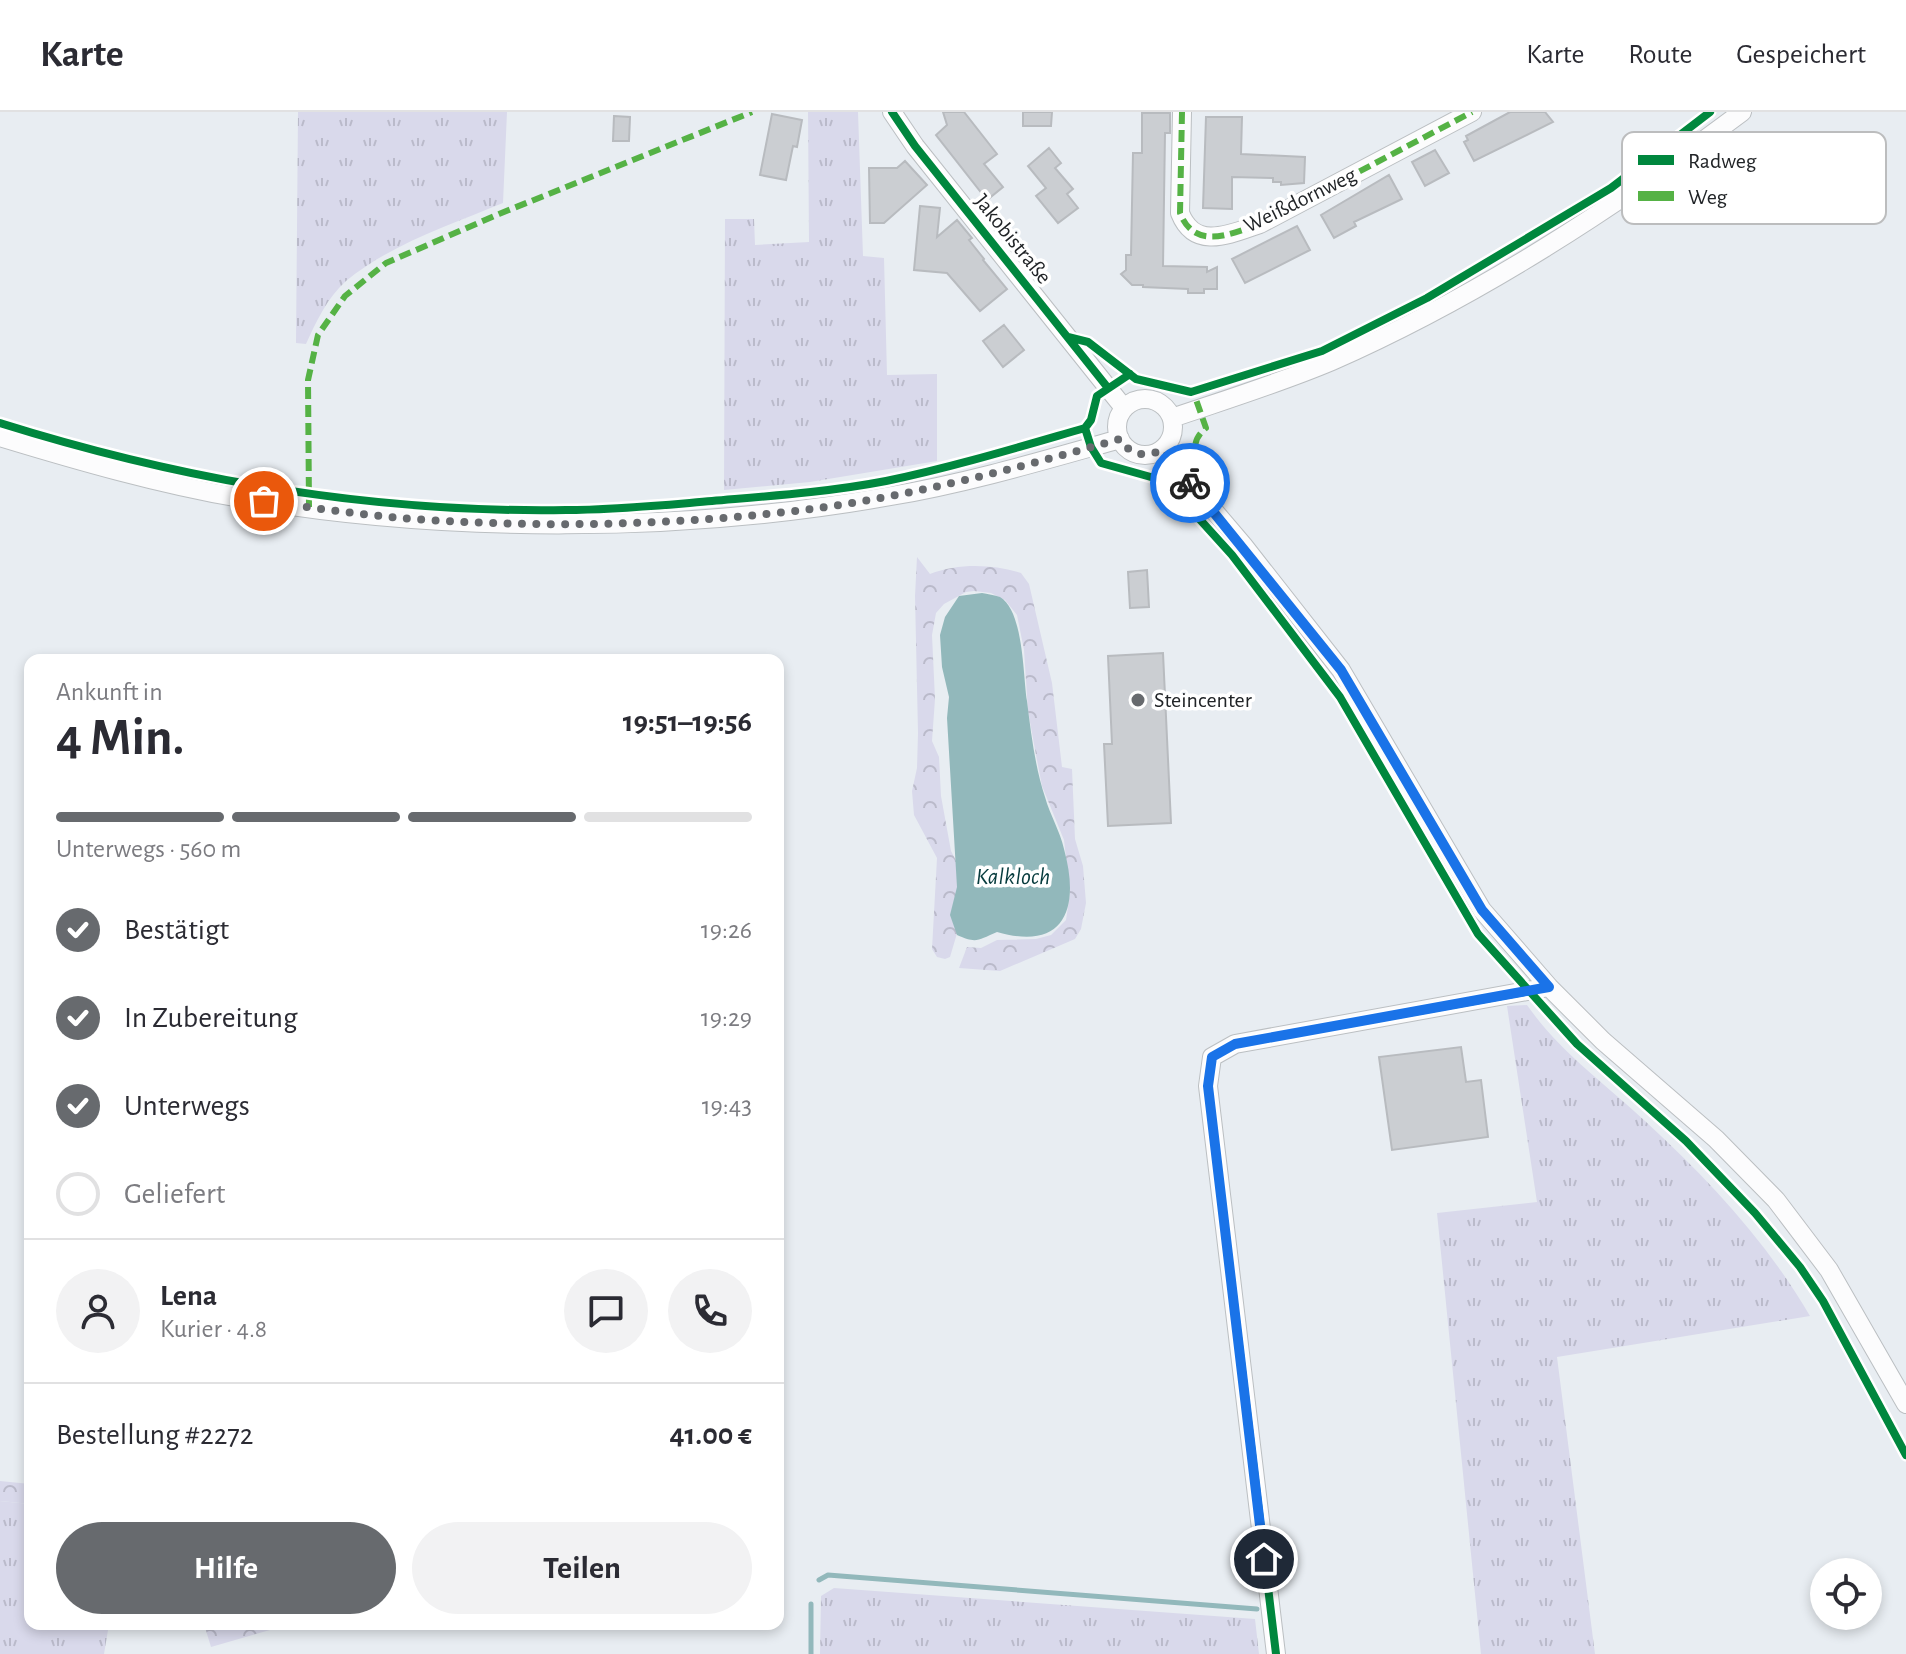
<!DOCTYPE html>
<html lang="de">
<head>
<meta charset="utf-8">
<style>
  body { margin:0; font-family:"Alegreya Sans",sans-serif; background:#f2f2f3; color:#2b2b33; height:100vh; display:flex; flex-direction:column; font-size:30px; white-space:nowrap }
  * { box-sizing:border-box; margin:0 }
  p { font-size:26px; color:#7c7c81 }
  .icon { flex:none; width:44px; height:44px; fill:none; stroke:currentColor; stroke-width:2; stroke-linecap:round; stroke-linejoin:round }
  .map { position:relative; flex:1; overflow:hidden }
  .drawer { position:absolute; left:24px; top:542px; width:760px; height:976px; display:flex; flex-direction:column; background:#fff; border-radius:16px; box-shadow:0 4px 12px #0003 }
  .drawer>* { flex:none }
  .controls { position:absolute; left:1810px; top:1446px; display:grid; gap:16px }
  .controls a { display:grid; place-items:center; width:72px; height:72px; border-radius:50%; background:#fff; box-shadow:0 4px 12px #0003; font-size:40px }
  .pin { position:absolute; display:grid; place-items:center; width:68px; height:68px; color:#fff; margin:-34px; border:4px solid #fff; border-radius:50%; box-shadow:0 2px 8px #0007 }
  .courier { position:absolute; display:grid; place-items:center; width:80px; height:80px; margin:-40px; border:6px solid #1a73e8; border-radius:50%; background:#fff; color:#222; box-shadow:0 2px 10px #0007 }
  .overview em { font-style:normal; font-weight:700 }
  .overview div { display:flex; flex-direction:column-reverse }
  .overview { display:flex; align-items:center; justify-content:space-between; height:136px; padding:0 32px }
  h1 { font-size:52px; font-weight:700; line-height:60px }
  .bar { display:grid; grid-template-columns:repeat(4,1fr); gap:12px 8px; align-content:center; height:96px; padding:0 32px }
  .bar i { height:10px; border-radius:6px; background:#e1e1e2 }
  .bar .selected { background:#676a6e }
  .bar p { grid-column:span 4 }
  .line { display:flex; align-items:center; gap:20px; padding:0 32px; border-top:2px solid #e1e1e2 }
  .line div { flex:1 }
  .round { display:grid; place-items:center; flex:none; width:84px; height:84px; border-radius:42px; background:#f2f2f3 }
  ol { padding:0 32px; list-style:none }
  li { display:flex; align-items:center; gap:24px; height:88px }
  li p { margin-inline-start:auto }
  li .icon { padding:8px; border-radius:50%; background:#676a6e; color:#fff; stroke-width:4 }
  li:last-child { color:#7c7c81 }
  li i { width:44px; height:44px; border:4px solid #e1e1e2; border-radius:50% }
  .primary-button { display:flex; gap:16px; margin-top:auto; padding:16px 32px }
  .primary-button a { flex:1; height:92px; border-radius:48px; background:#676a6e; color:#fff; font-size:32px; font-weight:700; line-height:92px; text-align:center }
  .primary-button a+a { background:#f2f2f3; color:#2b2b33 }
  header { display:flex; align-items:center; gap:48px; box-sizing:border-box; height:112px; padding:0 40px; background:#fff; border-bottom:2px solid #e1e1e2 }
  header strong { font-size:38px }
  nav { display:flex; gap:44px; margin-inline-start:auto; font-size:28px }
  .map>svg:first-child { display:block }
  .grass { fill:url(#grass-tufts) }
  .forest { fill:url(#forest-crowns) }
  .water { fill:#92b8bb }
  .lines { fill:none; stroke-linecap:round; stroke-linejoin:round }
  .stream { stroke:#92b8bb; stroke-width:5 }
  .building { fill:#cbced2; stroke:#b8bbbf; stroke-width:2 }
  .minor-casing { stroke:#bbbfc2; stroke-width:20 }
  .minor { stroke:#fcfcfd; stroke-width:18 }
  .quiet { stroke:#55b245; stroke-width:6; stroke-dasharray:12 6; stroke-linecap:butt }
  .cycleway-casing { stroke:#fff; stroke-width:13 }
  .cycleway { stroke:#00873e; stroke-width:8 }
  .done { stroke:#676a6e; stroke-width:8; stroke-dasharray:0 14.4 }
  .route { stroke:#1a73e8; stroke-width:10 }
  .poi-dot { fill:#676a6e; stroke:#fff; stroke-width:3 }
  .labels { text-anchor:middle; dominant-baseline:central; stroke-width:7; stroke-linejoin:round; paint-order:stroke }
  .street-label { font-size:22px; fill:#212427; stroke:#fff }
  .poi-label { font-size:22px; fill:#212427; stroke:#fff; text-anchor:start }
  .water-label { font-size:24px; font-style:italic; fill:#073c3e; stroke:#fff }
  .key { fill:#fff; stroke:#bcbdbe; stroke-width:2 }
  .key-label { font-size:22px; fill:#212427 }
</style>
</head>
<body>
<header>
<strong>Karte</strong>
<nav><a>Karte</a><a>Route</a><a>Gespeichert</a></nav>
</header>
<div class="map">
<svg width="1906" height="1542" viewBox="0 0 1906 1542">
  <defs>
    <pattern id="grass-tufts" width="24" height="20" patternUnits="userSpaceOnUse" patternTransform="scale(2)"><rect width="24" height="20" fill="#d9d9eb"/><path d="M3 7l-1-3M5 7V3M7 7l1-3M15 17l-1-3M17 17v-4M19 17l1-3" fill="none" stroke="#babaca"/></pattern>
    <pattern id="forest-crowns" width="20" height="18" patternUnits="userSpaceOnUse" patternTransform="scale(2)"><rect width="20" height="18" fill="#d9d9eb"/><path d="M2 6a3 3 0 1 1 6 0M12 15a3 3 0 1 1 6 0" fill="none" stroke="#babaca"/></pattern>
  </defs>
  <rect width="100%" height="100%" fill="#e8edf2"/>
  <path class="grass" d="M298,0H507L503,91C450,113 391,132 346,169C327,186 316,210 306,232L296,231Z
    M808,0H858L863,144L884,146L887,263L937,262V349L810,370L724,378L725,107H754L755,133L809,130Z
    M1527,893C1559,939 1604,971 1645,1009C1708,1067 1767,1130 1810,1204L1557,1245L1595,1542H1481L1437,1101L1537,1090L1507,894Z
    M0,1389L30,1392V1512H109L104,1542H0Z
    M834,1476L1255,1507L1259,1542H820L821,1484Z"/>
  <path class="forest" d="M917,445L930,462C958,451 993,452 1021,461L1029,472L1052,571L1062,655L1072,657L1075,727L1083,754L1086,791L1081,817L1075,827L1000,859L959,856L967,835L981,836L997,828L1036,827L1051,823L1066,808L1070,781L1064,728L1042,674L1036,643L1028,599L1024,538L1017,503L1005,488L991,481L974,479L966,480L944,492L936,501L932,523L935,587L932,629L939,645L941,684L951,739L963,762L958,818L950,845L945,847L937,845L932,837L937,746L914,703L912,679L917,656L918,621L915,484Z
    M0,1369L30,1372V1392L0,1389Z
    M204,1512H276L277,1516L211,1535Z"/>
  <path class="water" d="M982,481C987,482 995,483 1000,485C1024,499 1023,565 1027,589C1031,621 1035,655 1045,685C1050,703 1060,719 1064,737C1080,795 1066,840 997,820C978,828 977,832 957,823L950,803L957,775L947,606L949,585L942,555L940,523L945,505L959,484Z"/>
  <g class="lines">
    <path class="stream" d="M819,1468L828,1463L1257,1497
      M811,1542V1492"/>
  </g>
  <path class="building" d="M943,0H964L997,42L984,52L1003,75L987,88L936,23L947,13Z
    M1023,0H1052L1051,14H1023Z
    M1510,0H1545L1553,10L1474,49L1464,30L1468,28L1466,24Z
    M1142,1H1170V21H1165L1163,154L1207,155V160L1217,155V177H1204V181H1188V177L1143,175V173H1132L1121,162L1126,158V143H1131L1133,41H1142Z
    M772,2L802,8L797,35L793,34L786,68L760,63Z
    M614,4L630,5L629,29H613Z
    M1206,5H1242L1241,42L1305,45L1304,71L1281,73V70H1273V66L1232,65V97L1203,96Z
    M1049,36L1061,51L1055,56L1073,77L1067,82L1078,96L1058,111L1036,84L1046,76L1028,54Z
    M1435,38L1449,61L1425,74L1412,50Z
    M905,49L927,73L884,111H870L869,56H897Z
    M1389,63L1402,87L1354,110L1356,114L1334,126L1321,103Z
    M920,94L940,96L937,125L957,108L972,126L969,128L984,147L983,148L1007,177L980,199L947,161L914,158Z
    M1297,114L1310,138L1245,171L1232,147Z
    M1004,213L1024,238L1003,255L983,229Z
    M1147,458L1149,495L1130,496L1128,460Z
    M1163,541L1171,711L1108,714L1104,632H1112L1108,544Z
    M1461,935L1466,970L1481,968L1488,1025L1392,1038L1379,945Z"/>
  <g class="lines">
    <defs>
      <path id="minor" d="M892,0L915,34L1124,296
        M1182,0L1180,101C1195,139 1230,122 1260,112L1472,0
        M1117 315a28 28 0 1 1 56 0a28 28 0 1 1-56 0Z
        M1172,306C1225,288 1280,271 1332,249C1479,184 1614,96 1742,0
        M0,325C79,349 159,372 240,386C448,422 684,421 891,384C968,371 1045,348 1120,327
        M1162,338L1243,433L1341,558L1482,798L1549,875L1603,929L1716,1027L1776,1088L1829,1158L1906,1292
        M1276,1542L1208,974L1212,945L1235,932L1549,875"/>
    </defs>
    <use href="#minor" class="minor-casing"/>
    <use href="#minor" class="minor"/>
    <path class="quiet" d="M1182,0L1180,101C1195,139 1230,122 1260,112L1472,0
      M1167,372L1196,349C1194,334 1194,326 1206,316L1193,279
      M309,395L308,268L318,223L345,184L386,151L499,102L752,0"/>
    <defs>
      <path id="cycleway" d="M892,0L915,34L1108,276
        M1068,225L1088,230L1136,267L1191,280L1322,239L1427,186L1611,76L1710,0
        M1130,262L1097,284L1091,308L1085,316L1091,335L1101,351L1165,369L1232,443L1340,585L1478,822L1577,932L1686,1029L1755,1101L1800,1155L1823,1189L1906,1343
        M0,311C182,368 375,401 566,398C615,398 664,393 712,389C770,384 829,380 886,369C953,355 1019,335 1085,316
        M1276,1542L1208,974L1212,945L1235,932L1530,879"/>
    </defs>
    <use href="#cycleway" class="cycleway-casing"/>
    <use href="#cycleway" class="cycleway"/>
  </g>
  <g class="lines">
    <path class="done" d="M264,389C306,395 348,401 390,405C528,417 681,414 819,396C921,382 1021,355 1120,327C1130,343 1145,346 1162,338L1190,371"/>
    <path class="route" d="M1190,371L1341,558L1482,798L1549,875L1235,932L1212,945L1208,974L1264,1447"/>
  </g>
  <circle class="poi-dot" cx="1138" cy="588" r="8"/>
  <g class="labels">
    <g class="street-label">
      <text transform="translate(1300 88) rotate(-26)">Weißdornweg</text>
      <text transform="translate(1013 127) rotate(51)">Jakobistraße</text>
    </g>
    <g class="poi-label">
      <text x="1154" y="588">Steincenter</text>
    </g>
    <g class="water-label">
      <text x="1013" y="765">Kalkloch</text>
    </g>
  </g>
  <rect x="1622" y="20" width="264" height="92" rx="12" class="key"/>
  <rect x="1638" y="43" width="36" height="10" fill="#00873e"/>
  <rect x="1638" y="79" width="36" height="10" fill="#55b245"/>
  <g class="key-label">
    <text x="1688" y="56">Radweg</text>
    <text x="1688" y="92">Weg</text>
  </g>
</svg>
<div class="controls">
<a><svg class="icon" aria-label="locate" viewBox="0 0 24 24"><circle cx="12" cy="12" r="6"/><path d="M12 2v4M12 18v4M2 12h4M18 12h4"/></svg></a>
</div>
<div class="pin" style="left:264px;top:389px;background:#ea580c"><svg class="icon" aria-label="bag" viewBox="0 0 24 24"><path d="M5 8h14l-1 12H6zM9 8a3 3 0 0 1 6 0"/></svg></div>
<div class="pin" style="left:1264px;top:1447px;background:#1f2937"><svg class="icon" aria-label="home" viewBox="0 0 24 24"><path d="M3 11l9-7 9 7M6 9v11h12V9"/></svg></div>
<div class="courier" style="left:1190px;top:371px"><svg class="icon" aria-label="bike" viewBox="0 0 24 24"><circle cx="6" cy="16" r="4"/><circle cx="18" cy="16" r="4"/><path d="M6 16l4-8h5l3 8M10 8l3 8H6M13 5h3"/></svg></div>
<section class="drawer">
<div class="overview"><div><h1>4 Min.</h1><p>Ankunft in</p></div><em>19:51–19:56</em></div>
<div class="bar"><i class="selected"></i><i class="selected"></i><i class="selected"></i><i></i><p>Unterwegs · 560 m</p></div>
<ol>
<li><svg class="icon" aria-label="check" viewBox="0 0 24 24"><path d="M5 12l5 5 9-10"/></svg>Bestätigt<p>19:26</p></li>
<li><svg class="icon" aria-label="check" viewBox="0 0 24 24"><path d="M5 12l5 5 9-10"/></svg>In Zubereitung<p>19:29</p></li>
<li><svg class="icon" aria-label="check" viewBox="0 0 24 24"><path d="M5 12l5 5 9-10"/></svg>Unterwegs<p>19:43</p></li>
<li><i></i>Geliefert</li>
</ol>
<div class="line" style="height:144px"><a class="round"><svg class="icon" aria-label="person" viewBox="0 0 24 24"><circle cx="12" cy="8" r="4"/><path d="M4 21q1-7 8-7t8 7"/></svg></a><div><b>Lena</b><p>Kurier · 4.8</p></div><a class="round"><svg class="icon" aria-label="chat" viewBox="0 0 24 24"><path d="M4 5h16v11H9l-5 4z"/></svg></a><a class="round"><svg class="icon" aria-label="phone" viewBox="0 0 24 24"><path d="M5 4h4l2 5-3 2q2 4 5 5l2-3 5 2v4C11 20 4 13 5 4z"/></svg></a></div>
<div class="line" style="height:104px"><div>Bestellung #2272</div><b>41.00 €</b></div>
<div class="primary-button"><a>Hilfe</a><a>Teilen</a></div>
</section>
</div>
</body>
</html>
